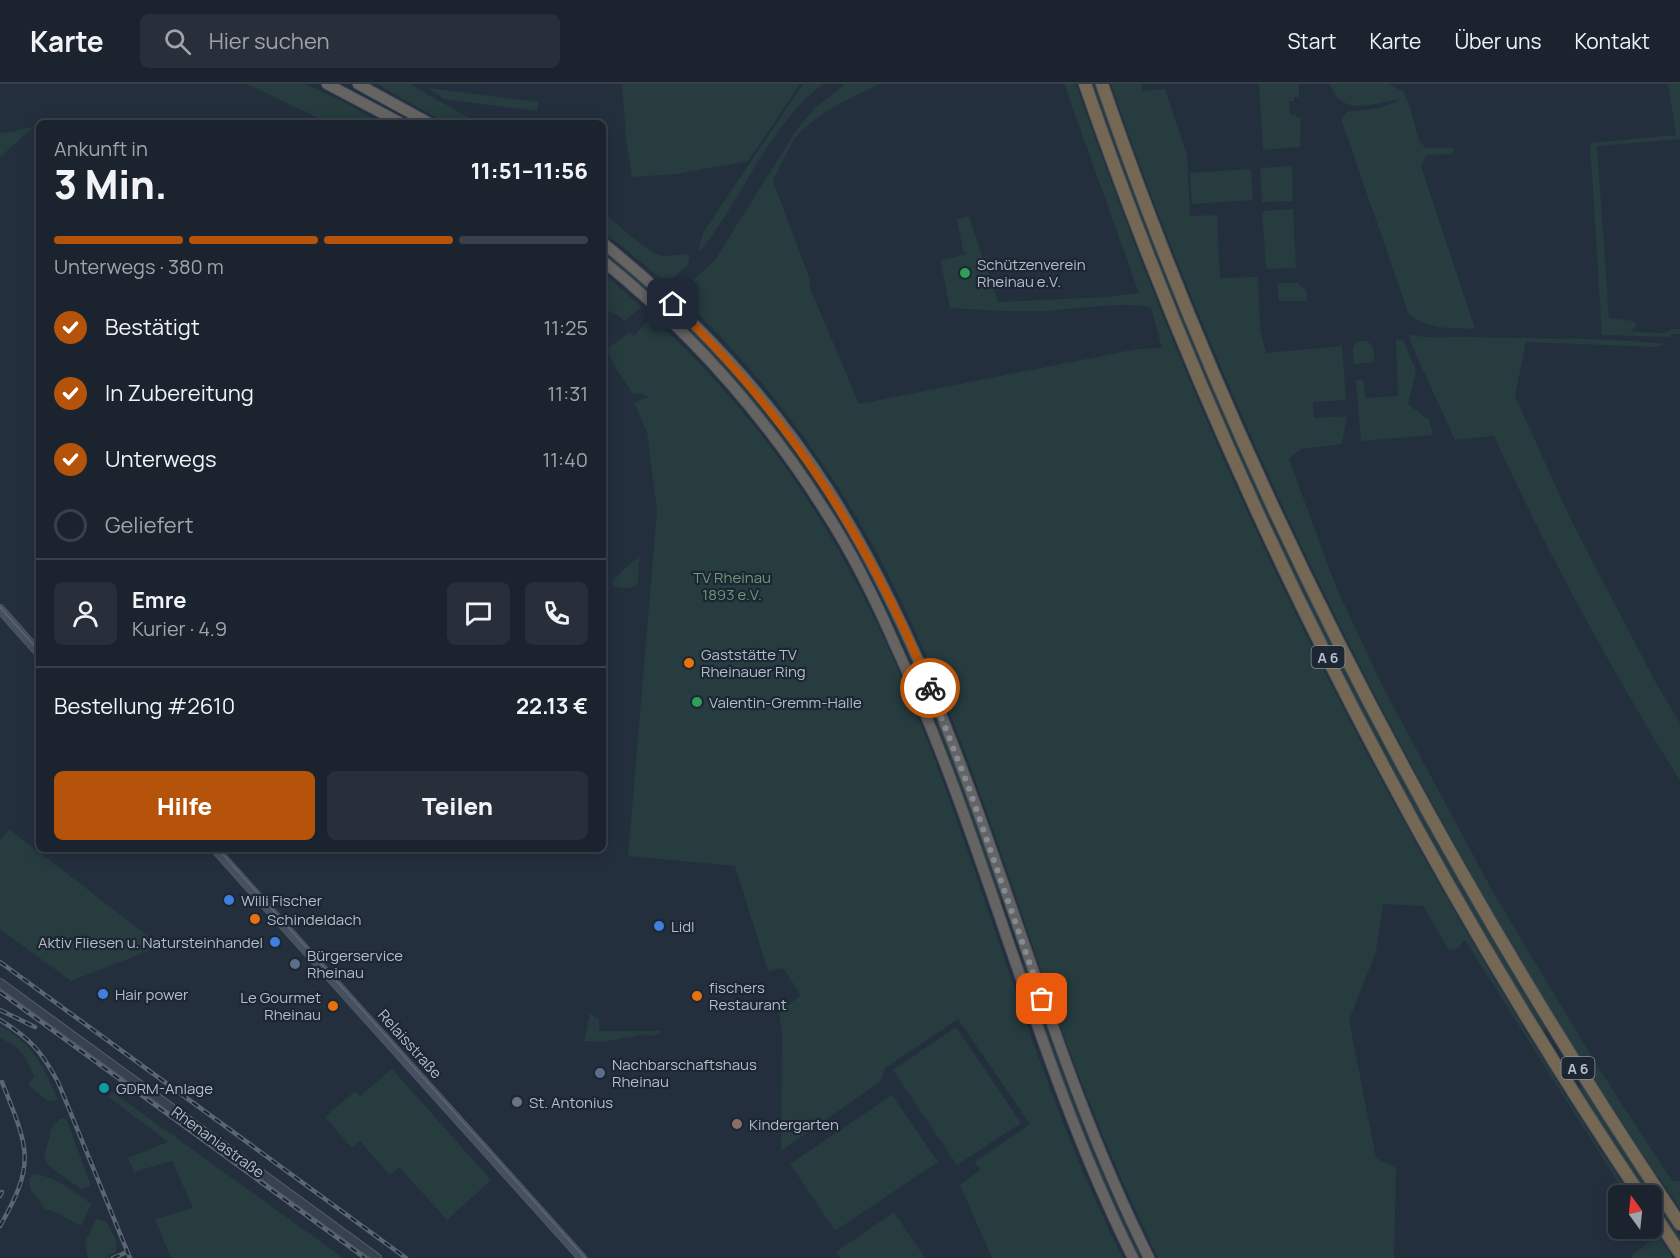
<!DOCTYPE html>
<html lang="de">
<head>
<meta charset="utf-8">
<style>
  body { margin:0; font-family:Manrope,sans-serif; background:#282f3a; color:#f1f3f6; height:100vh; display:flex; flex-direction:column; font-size:22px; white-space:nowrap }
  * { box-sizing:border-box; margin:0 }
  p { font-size:20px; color:#a0a4aa }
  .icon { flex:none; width:33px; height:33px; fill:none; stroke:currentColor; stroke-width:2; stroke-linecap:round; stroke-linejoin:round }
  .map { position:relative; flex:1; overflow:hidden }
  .side { position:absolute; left:36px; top:36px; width:570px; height:732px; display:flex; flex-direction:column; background:#1b232e; border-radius:9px; box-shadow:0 3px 15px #0003,0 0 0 2px #39404a }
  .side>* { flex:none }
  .needle { width:39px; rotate:345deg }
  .controls { position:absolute; left:1608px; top:1101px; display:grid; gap:12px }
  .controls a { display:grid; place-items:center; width:54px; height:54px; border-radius:9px; background:#1b232e; box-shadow:0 3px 15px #0003,0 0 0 2px #39404a; font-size:30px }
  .pin { position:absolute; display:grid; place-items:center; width:51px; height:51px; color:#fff; margin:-26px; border-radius:12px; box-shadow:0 3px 9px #0006 }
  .courier { position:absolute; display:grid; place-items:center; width:60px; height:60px; margin:-30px; border:4px solid #b45309; border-radius:50%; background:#fff; color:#222; box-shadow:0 2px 8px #0007 }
  .summary em { font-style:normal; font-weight:800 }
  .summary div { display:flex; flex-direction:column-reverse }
  .summary { display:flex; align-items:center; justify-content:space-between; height:102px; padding:0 18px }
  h1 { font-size:39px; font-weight:800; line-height:45px }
  .bar { display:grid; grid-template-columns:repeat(4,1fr); gap:9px 6px; align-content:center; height:72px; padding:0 18px }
  .bar i { height:8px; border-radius:4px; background:#39404a }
  .bar .active { background:#b45309 }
  .bar p { grid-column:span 4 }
  .line { display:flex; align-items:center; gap:15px; padding:0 18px; border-top:2px solid #39404a }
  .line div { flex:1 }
  .round { display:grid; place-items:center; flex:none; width:63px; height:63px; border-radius:9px; background:#282f3a }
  ol { padding:0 18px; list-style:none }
  li { display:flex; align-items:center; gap:18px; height:66px }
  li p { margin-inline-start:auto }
  li .icon { padding:6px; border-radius:50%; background:#b45309; color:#fff; stroke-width:4 }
  li:last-child { color:#a0a4aa }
  li i { width:33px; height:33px; border:3px solid #39404a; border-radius:50% }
  .button { display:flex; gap:12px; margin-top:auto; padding:12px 18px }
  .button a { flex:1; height:69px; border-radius:9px; background:#b45309; color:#fff; font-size:24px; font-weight:800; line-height:69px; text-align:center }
  .button a+a { background:#282f3a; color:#f1f3f6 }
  header { display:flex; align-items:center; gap:36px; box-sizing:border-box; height:84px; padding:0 30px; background:#1b232e; border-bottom:2px solid #39404a }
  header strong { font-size:28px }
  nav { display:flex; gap:33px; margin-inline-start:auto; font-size:21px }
  .search { width:420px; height:54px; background:#282f3a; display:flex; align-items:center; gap:15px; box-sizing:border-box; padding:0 21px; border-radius:9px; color:#a0a4aa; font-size:22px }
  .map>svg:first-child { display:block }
  .green { fill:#263c3f }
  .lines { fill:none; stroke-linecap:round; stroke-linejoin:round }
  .tertiary-casing { stroke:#565f6c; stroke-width:10 }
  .secondary-casing { stroke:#565f6c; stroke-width:10 }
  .trunk-casing { stroke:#434c59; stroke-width:12 }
  .motorway-casing { stroke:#434c59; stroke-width:14 }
  .tertiary { stroke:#38414e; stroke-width:8 }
  .secondary { stroke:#465061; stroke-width:9 }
  .trunk { stroke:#656462; stroke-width:10 }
  .motorway { stroke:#746855; stroke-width:12 }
  .tram { stroke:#5a6575; stroke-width:1.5 }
  .rail-casing { stroke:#5a6575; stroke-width:4.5 }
  .rail { stroke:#1d2633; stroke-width:2; stroke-dasharray:7; stroke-linecap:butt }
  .done { stroke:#828b98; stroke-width:6; stroke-dasharray:0 10.8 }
  .route { stroke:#b45309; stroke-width:8 }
  .leisure-dot { fill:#2e9e5b; stroke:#1d2633; stroke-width:2 }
  .food-dot { fill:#e8710a; stroke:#1d2633; stroke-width:2 }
  .shop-dot { fill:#3f7fe0; stroke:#1d2633; stroke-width:2 }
  .service-dot { fill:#5c6f8a; stroke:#1d2633; stroke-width:2 }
  .culture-dot { fill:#0f9aa8; stroke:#1d2633; stroke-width:2 }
  .worship-dot { fill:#6b7280; stroke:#1d2633; stroke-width:2 }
  .education-dot { fill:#8d6e63; stroke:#1d2633; stroke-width:2 }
  .labels { text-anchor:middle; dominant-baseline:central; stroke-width:4.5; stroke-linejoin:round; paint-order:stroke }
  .shield { fill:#1d2633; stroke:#878f9c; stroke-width:1.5 }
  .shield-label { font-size:14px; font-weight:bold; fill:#b4bcc9 }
  .poi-label { font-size:15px; fill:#b4bcc9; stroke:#1d2633; text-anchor:start }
  .park-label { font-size:15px; fill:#6b9a76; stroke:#1d2633 }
  .street-label { font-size:15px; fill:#b4bcc9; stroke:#1d2633 }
</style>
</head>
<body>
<header>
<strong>Karte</strong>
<div class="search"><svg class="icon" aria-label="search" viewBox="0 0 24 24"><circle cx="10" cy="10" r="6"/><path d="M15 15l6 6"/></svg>Hier suchen</div>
<nav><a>Start</a><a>Karte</a><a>Über uns</a><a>Kontakt</a></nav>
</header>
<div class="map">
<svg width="1680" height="1174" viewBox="0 0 1680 1174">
  <rect width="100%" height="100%" fill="#242f3e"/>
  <path class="green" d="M247,0H305L340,16L380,39H328Z
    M377,0H410L477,39H445Z
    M622,0H800L748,77L676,90L632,93L626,54Z
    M803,0H823C766,43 744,114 700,167L698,166L704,147Z
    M845,0H879C851,14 809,32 792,59C785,71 779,84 773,97L810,196V204L859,320L1137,265L1162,264L1151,224C1132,216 1067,226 1044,227C1013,228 982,226 950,224L940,176L967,170L963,167L957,135L969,132L998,218L1105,213L1139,209L1064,0H1076C1138,177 1209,352 1291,520C1391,725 1505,921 1630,1111H1626L1465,856L1458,864L1449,866L1423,822L1383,820L1376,868L1349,936L1376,1074L1396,1084L1394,1174H1158C1125,1106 1096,1037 1069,966C1010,804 964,637 884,483C817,354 720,235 603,148V128C617,138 649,173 666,172C674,172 681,169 690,171L688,181L671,196L682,206L715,176L797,45L815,24Z
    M1091,0H1096C1146,140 1200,280 1263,415C1347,597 1442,773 1546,945L1541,946C1412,735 1297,514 1201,286C1161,191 1126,96 1091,0Z
    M1111,0H1141L1143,7L1165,5L1187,71L1190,132L1217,131L1220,194L1258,193L1260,244L1266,269L1342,262L1346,316L1313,318L1314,334L1347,332L1342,360L1301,365L1289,375L1336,503L1384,605L1493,808L1598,983L1672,1097H1680V1125C1516,886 1376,630 1257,366C1204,246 1153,124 1111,0Z
    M1259,0H1299V13H1294V17H1289L1290,31L1295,30L1296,33L1301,34L1300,63L1263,66Z
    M1330,0H1388L1403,7L1410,23L1419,57L1426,64H1454L1452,70L1427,71L1421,82L1475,245C1449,244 1431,246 1409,231L1341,35L1347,28L1380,24L1402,15C1376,18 1341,35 1330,0Z
    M1668,0H1680V55L1597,62L1609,234L1634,237L1637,240L1631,248L1664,249L1672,245H1680V250H1673L1668,253L1602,251L1590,59L1676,51Z
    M428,4L538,18L537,27L445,15Z
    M35,42L0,73V49L16,47Z
    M1292,82L1293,117L1262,118L1260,84Z
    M1251,85L1253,116L1192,120L1190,89Z
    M1293,125L1296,184L1268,185L1266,184L1262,129L1264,127Z
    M603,166C775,305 871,462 949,667C968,716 987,766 1002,817H1000C954,684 908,546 832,426C769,328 693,243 603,170Z
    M603,189C688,260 762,341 820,435C961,663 1003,936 1123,1174H992L960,1101L980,1086L975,1078L1030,1040L958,935L885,984L881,997L781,1067L782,948L779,928L801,911L783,884L768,887L735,782L628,772L657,426L647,348L634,319L648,313L640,309L633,310C625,295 611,283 608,264L630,248L634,252L652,232L641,223L625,237L616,230L603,225Z
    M1280,199H1297L1306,206L1307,217H1279L1277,201Z
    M1409,250C1429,256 1452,252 1473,253C1537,255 1603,253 1666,260L1654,263L1526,258L1515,312L1570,434L1656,599L1680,639V697C1611,585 1548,471 1494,352L1455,356L1413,264Z
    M1396,255L1404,257L1416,287L1408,320L1429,336L1433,351L1361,357L1356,296H1363L1366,314L1398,312Z
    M1359,257H1367L1373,262L1375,278L1354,280C1353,271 1350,262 1359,257Z
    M639,472L638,500L630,504L613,503V496Z
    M9,745L161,862L71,897L0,845V757Z
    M1024,880C1059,980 1095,1079 1142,1174H1139C1092,1080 1053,981 1022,881Z
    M590,930L599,935V947H660V949L651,952L645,950L603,958L584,957Z
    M0,942C32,958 45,984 58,1016L48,1017L28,1001L34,993C25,971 22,964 0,954Z
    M956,943L1021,1039L957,1081L893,986Z
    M392,985L491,1096L447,1136L399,1083L390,1091L360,1057L352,1064L325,1033L355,1007L360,1012Z
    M1582,1002L1680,1151V1159L1652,1117V1112L1648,1111L1583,1012L1579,1004Z
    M114,1009L343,1174H171L155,1135L193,1124L172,1077L134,1088L128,1074L168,1058L107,1012Z
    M892,1011L938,1078L835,1147L790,1080Z
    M61,1034L67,1036L91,1102L81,1105L49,1082L44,1074L52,1043Z
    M34,1090C57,1093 73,1107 91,1120L81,1142L58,1129L45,1125L31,1106L29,1095Z
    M894,1128L925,1174H840L836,1168Z
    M96,1135L106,1137L116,1156V1168L104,1174H88L85,1158Z
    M1652,1143L1673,1174H1632V1171L1653,1155L1647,1145Z"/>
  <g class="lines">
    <defs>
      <path id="tertiary" d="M0,899L377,1174"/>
      <path id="secondary" d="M0,525L39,569
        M215,765L582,1174"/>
      <path id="trunk" d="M327,0L401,39
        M358,0L429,39
        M603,159C690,229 768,311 828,405C979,642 1024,925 1149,1174
        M603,177C691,248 767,334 827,430C854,472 876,517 896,563C988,761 1035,978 1133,1174"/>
      <path id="motorway" d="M1085,0C1221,392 1410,767 1641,1112
        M1102,0C1241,405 1442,785 1680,1140
        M1652,1127L1680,1169"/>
    </defs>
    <use href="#tertiary" class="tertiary-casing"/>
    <use href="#secondary" class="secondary-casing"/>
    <use href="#trunk" class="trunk-casing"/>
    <use href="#motorway" class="motorway-casing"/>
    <use href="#tertiary" class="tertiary"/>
    <use href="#secondary" class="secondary"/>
    <use href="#trunk" class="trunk"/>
    <use href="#motorway" class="motorway"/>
    <path class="tram" d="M0,523L39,567
      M218,765L585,1174"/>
    <defs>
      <path id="rail" d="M0,878L406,1174
        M0,908L365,1174
        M0,926L35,943
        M0,936C31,955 41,967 58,998L130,1174
        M0,1112L2,1108
        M0,1142C37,1078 28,1064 2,998
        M113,1174L127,1168"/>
    </defs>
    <use href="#rail" class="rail-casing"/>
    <use href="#rail" class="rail"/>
  </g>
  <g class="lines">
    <path class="done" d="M930,604L970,707L1042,915"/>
    <path class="route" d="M673,220C788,332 869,455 930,604"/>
  </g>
  <g class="leisure-dot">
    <circle cx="965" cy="189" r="6"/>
    <circle cx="697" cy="618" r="6"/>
  </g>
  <g class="food-dot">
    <circle cx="689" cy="579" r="6"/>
    <circle cx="255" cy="835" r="6"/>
    <circle cx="697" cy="912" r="6"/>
    <circle cx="333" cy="922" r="6"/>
  </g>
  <g class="shop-dot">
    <circle cx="229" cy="816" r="6"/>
    <circle cx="659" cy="842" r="6"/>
    <circle cx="275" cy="858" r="6"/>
    <circle cx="103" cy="910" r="6"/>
  </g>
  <g class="service-dot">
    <circle cx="295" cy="880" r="6"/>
    <circle cx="600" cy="989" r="6"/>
  </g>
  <circle class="culture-dot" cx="104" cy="1004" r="6"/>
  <circle class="worship-dot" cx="517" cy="1018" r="6"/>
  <circle class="education-dot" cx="737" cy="1040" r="6"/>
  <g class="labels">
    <g class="shield">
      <rect x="1311.5" y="562" width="33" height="22" rx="4.5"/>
      <rect x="1561.5" y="973" width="33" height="22" rx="4.5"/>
    </g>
    <g class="shield-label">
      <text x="1328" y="573">A 6</text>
      <text x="1578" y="984">A 6</text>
    </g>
    <g class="poi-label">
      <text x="977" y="180">Schützenverein<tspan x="977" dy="17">Rheinau e.V.</tspan></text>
      <text x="701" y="570">Gaststätte TV<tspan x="701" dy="17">Rheinauer Ring</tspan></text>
      <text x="709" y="618">Valentin-Gremm-Halle</text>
      <text x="241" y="816">Willi Fischer</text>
      <text x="267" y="835">Schindeldach</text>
      <text x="671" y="842">Lidl</text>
      <text x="263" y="858" text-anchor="end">Aktiv Fliesen u. Natursteinhandel</text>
      <text x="307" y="871">Bürgerservice<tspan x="307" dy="17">Rheinau</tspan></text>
      <text x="709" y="903">fischers<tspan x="709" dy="17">Restaurant</tspan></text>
      <text x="115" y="910">Hair power</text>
      <text x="321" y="913" text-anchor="end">Le Gourmet<tspan x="321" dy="17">Rheinau</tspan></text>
      <text x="612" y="980">Nachbarschaftshaus<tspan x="612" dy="17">Rheinau</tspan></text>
      <text x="116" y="1004">GDRM-Anlage</text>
      <text x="529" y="1018">St. Antonius</text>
      <text x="749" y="1040">Kindergarten</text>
    </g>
    <g class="park-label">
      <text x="732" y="493">TV Rheinau<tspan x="732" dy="17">1893 e.V.</tspan></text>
    </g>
    <g class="street-label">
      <text transform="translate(410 960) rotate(48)">Relaisstraße</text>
      <text transform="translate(218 1058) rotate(36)">Rhenaniastraße</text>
    </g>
  </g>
</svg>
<div class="controls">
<a><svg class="needle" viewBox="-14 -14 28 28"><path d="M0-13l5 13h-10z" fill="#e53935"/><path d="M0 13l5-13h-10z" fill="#a0a4aa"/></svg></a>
</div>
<div class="pin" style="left:1042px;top:915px;background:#ea580c"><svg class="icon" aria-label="bag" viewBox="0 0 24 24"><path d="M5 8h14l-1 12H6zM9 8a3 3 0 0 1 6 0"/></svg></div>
<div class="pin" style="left:673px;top:220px;background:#1f2937"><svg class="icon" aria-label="home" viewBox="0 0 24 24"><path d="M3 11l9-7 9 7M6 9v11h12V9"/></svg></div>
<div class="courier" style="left:930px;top:604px"><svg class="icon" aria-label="bike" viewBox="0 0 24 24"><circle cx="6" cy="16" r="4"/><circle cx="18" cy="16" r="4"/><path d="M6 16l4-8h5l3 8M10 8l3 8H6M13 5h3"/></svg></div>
<section class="side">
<div class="summary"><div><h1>3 Min.</h1><p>Ankunft in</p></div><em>11:51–11:56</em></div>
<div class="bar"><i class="active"></i><i class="active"></i><i class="active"></i><i></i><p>Unterwegs · 380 m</p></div>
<ol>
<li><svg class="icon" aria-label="check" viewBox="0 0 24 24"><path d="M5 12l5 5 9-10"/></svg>Bestätigt<p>11:25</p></li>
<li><svg class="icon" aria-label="check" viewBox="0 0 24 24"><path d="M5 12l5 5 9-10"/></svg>In Zubereitung<p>11:31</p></li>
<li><svg class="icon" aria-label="check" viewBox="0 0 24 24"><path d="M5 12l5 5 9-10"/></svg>Unterwegs<p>11:40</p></li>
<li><i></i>Geliefert</li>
</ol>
<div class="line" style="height:108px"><a class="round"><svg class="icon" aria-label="person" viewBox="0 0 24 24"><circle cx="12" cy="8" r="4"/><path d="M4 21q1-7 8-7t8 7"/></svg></a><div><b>Emre</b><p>Kurier · 4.9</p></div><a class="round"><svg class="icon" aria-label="chat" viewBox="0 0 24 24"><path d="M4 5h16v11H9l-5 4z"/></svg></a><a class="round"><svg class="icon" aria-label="phone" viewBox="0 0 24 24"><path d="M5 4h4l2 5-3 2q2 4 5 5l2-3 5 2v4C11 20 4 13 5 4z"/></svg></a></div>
<div class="line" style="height:78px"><div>Bestellung #2610</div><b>22.13 €</b></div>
<div class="button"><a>Hilfe</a><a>Teilen</a></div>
</section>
</div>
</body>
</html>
